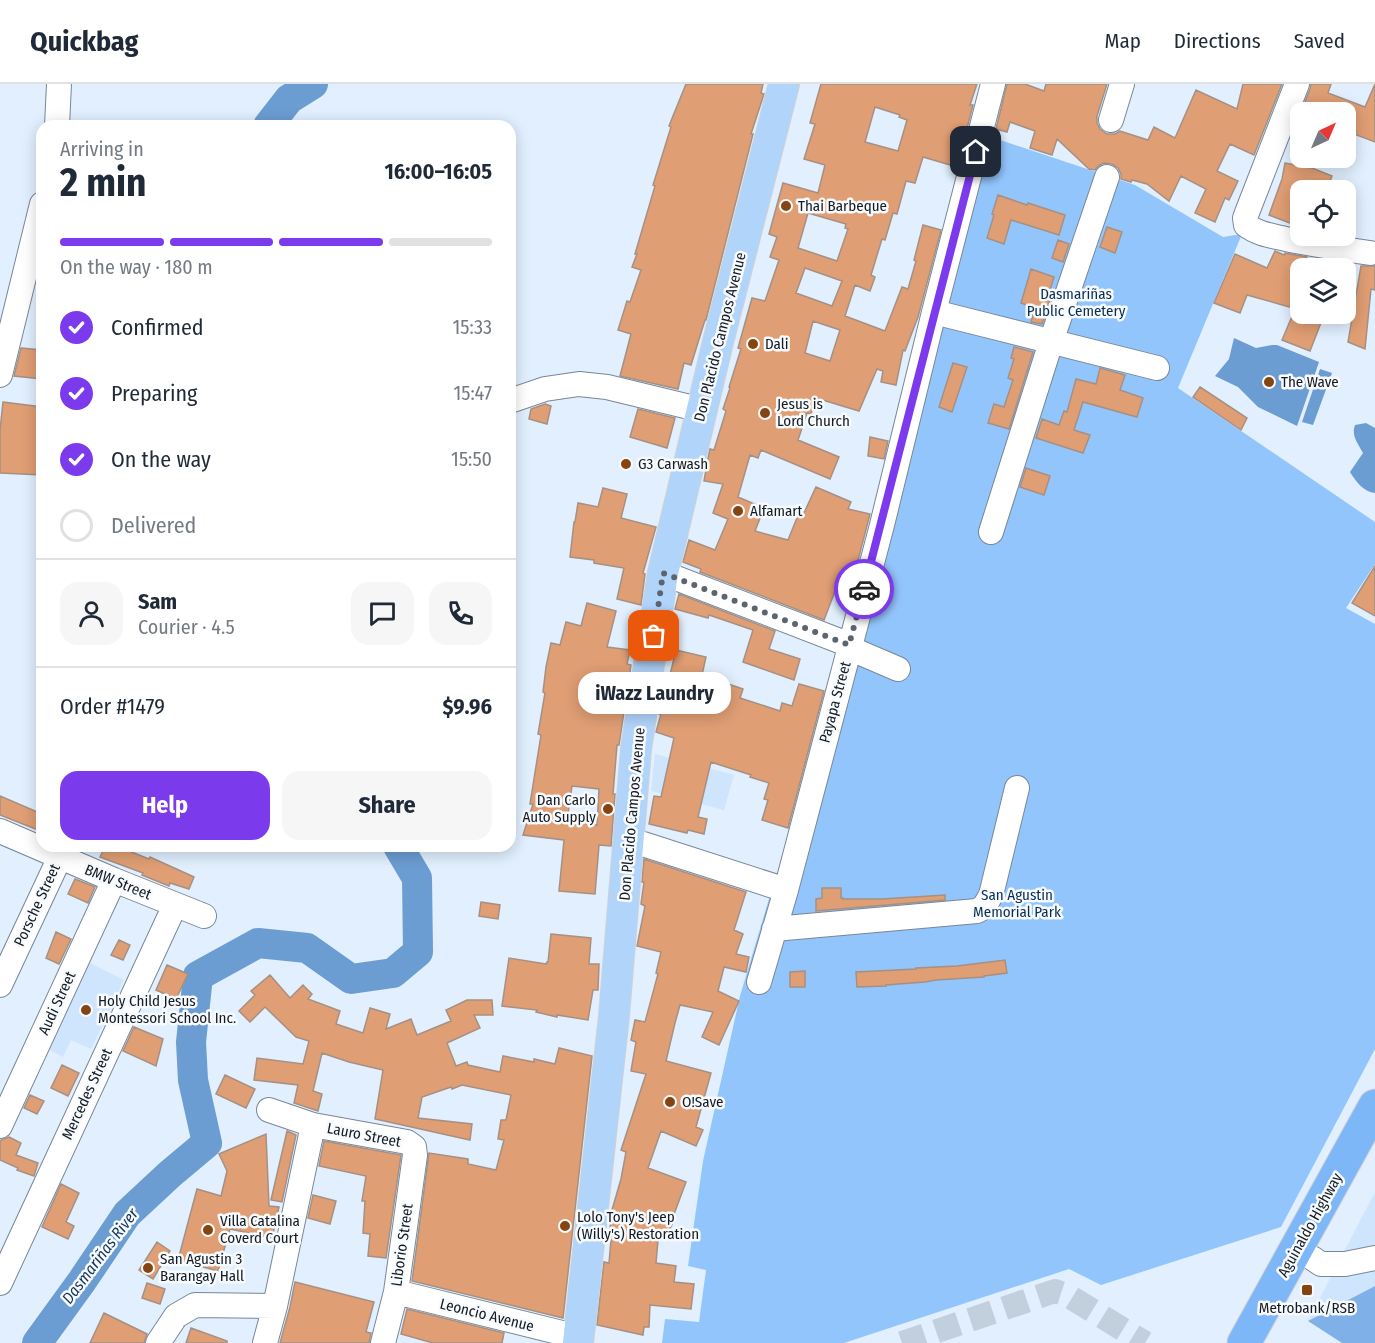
<!DOCTYPE html>
<html lang="en">
<head>
<meta charset="utf-8">
<style>
  body { margin:0; font-family:"Fira Sans Condensed",sans-serif; background:#f6f6f7; color:#1f2937; height:100vh; display:flex; flex-direction:column; font-size:22px; white-space:nowrap }
  * { box-sizing:border-box; margin:0 }
  p { font-size:20px; color:#747a83 }
  .icon { flex:none; width:33px; height:33px; fill:none; stroke:currentColor; stroke-width:2; stroke-linecap:round; stroke-linejoin:round }
  .map { position:relative; flex:1; overflow:hidden }
  .sheet { position:absolute; left:36px; top:36px; width:480px; height:732px; display:flex; flex-direction:column; background:#fff; border-radius:18px; box-shadow:0 3px 15px #0003 }
  .sheet>* { flex:none }
  .needle { width:39px; rotate:44deg }
  .tools { position:absolute; left:1290px; top:18px; display:grid; gap:12px }
  .tools a { display:grid; place-items:center; width:66px; height:66px; border-radius:12px; background:#fff; box-shadow:0 3px 15px #0003; font-size:30px }
  .pin { position:absolute; display:grid; place-items:center; width:51px; height:51px; color:#fff; margin:-26px; border-radius:12px; box-shadow:0 3px 9px #0006 }
  .courier { position:absolute; display:grid; place-items:center; width:60px; height:60px; margin:-30px; border:4px solid #7c3aed; border-radius:50%; background:#fff; color:#222; box-shadow:0 2px 8px #0007 }
  .bubble { position:absolute; height:42px; border-radius:18px; background:#fff; box-shadow:0 3px 15px #0003; font-size:20px; font-weight:700; line-height:42px; text-align:center }
  .summary em { font-style:normal; font-weight:700 }
  .summary div { display:flex; flex-direction:column-reverse }
  .summary { display:flex; align-items:center; justify-content:space-between; height:102px; padding:0 24px }
  h1 { font-size:39px; font-weight:700; line-height:45px }
  .bar { display:grid; grid-template-columns:repeat(4,1fr); gap:9px 6px; align-content:center; height:72px; padding:0 24px }
  .bar i { height:8px; border-radius:4px; background:#e0e1e3 }
  .bar .on { background:#7c3aed }
  .bar p { grid-column:span 4 }
  .line { display:flex; align-items:center; gap:15px; padding:0 24px; border-top:2px solid #e0e1e3 }
  .line div { flex:1 }
  .round { display:grid; place-items:center; flex:none; width:63px; height:63px; border-radius:18px; background:#f6f6f7 }
  ol { padding:0 24px; list-style:none }
  li { display:flex; align-items:center; gap:18px; height:66px }
  li p { margin-inline-start:auto }
  li .icon { padding:6px; border-radius:50%; background:#7c3aed; color:#fff; stroke-width:4 }
  li:last-child { color:#747a83 }
  li i { width:33px; height:33px; border:3px solid #e0e1e3; border-radius:50% }
  .cta { display:flex; gap:12px; margin-top:auto; padding:12px 24px }
  .cta a { flex:1; height:69px; border-radius:18px; background:#7c3aed; color:#fff; font-size:24px; font-weight:700; line-height:69px; text-align:center }
  .cta a+a { background:#f6f6f7; color:#1f2937 }
  header { display:flex; align-items:center; gap:36px; box-sizing:border-box; height:84px; padding:0 30px; background:#fff; border-bottom:2px solid #e0e1e3 }
  header strong { font-size:28px }
  nav { display:flex; gap:33px; margin-inline-start:auto; font-size:21px }
  .map>svg:first-child { display:block }
  .built { fill:#cfe5fe }
  .green { fill:#93c5fd }
  .forest { fill:#7fb1e8 }
  .water { fill:#6b9cd2 }
  .lines { fill:none; stroke-linecap:round; stroke-linejoin:round }
  .river { stroke:#6b9cd2; stroke-width:30 }
  .building { fill:#e09e74; stroke:#a59083; stroke-width:1.5; fill-rule:evenodd }
  .minor-tunnel { stroke:#c2cfdd; stroke-width:24; stroke-dasharray:24 12; stroke-linecap:butt }
  .minor-casing { stroke:#788798; stroke-width:26 }
  .major-casing { stroke:#d0d1d3; stroke-width:32 }
  .highway-casing { stroke:#d0d1d3; stroke-width:35 }
  .minor { stroke:#fff; stroke-width:24 }
  .major { stroke:#b1d4fb; stroke-width:30 }
  .highway { stroke:#7db7f8; stroke-width:33 }
  .done { stroke:#5c656f; stroke-width:6; stroke-dasharray:0 10.8 }
  .route { stroke:#7c3aed; stroke-width:8 }
  .poi-dot { fill:#864410; stroke:#f7fbfe; stroke-width:2 }
  .labels { text-anchor:middle; dominant-baseline:central; stroke-width:5; stroke-linejoin:round; paint-order:stroke }
  .poi-label { font-size:15px; fill:#151b22; stroke:#f7fbfe; text-anchor:start }
  .park-label { font-size:15px; fill:#0a2e52; stroke:#f7fbfe }
  .street-label { font-size:15px; fill:#151b22; stroke:#f7fbfe }
  .water-label { font-size:16px; font-style:italic; fill:#123559; stroke:#f7fbfe }
</style>
</head>
<body>
<header>
<strong>Quickbag</strong>
<nav><a>Map</a><a>Directions</a><a>Saved</a></nav>
</header>
<div class="map">
<svg width="1375" height="1259" viewBox="0 0 1375 1259">
  <rect width="100%" height="100%" fill="#e1effe"/>
  <path class="built" d="M655,670L734,691L724,726L651,707Z
    M86,877L124,896L91,965L71,956L63,973L44,963Z
    M1375,1108V1202L1308,1237Z"/>
  <path class="green" d="M988,52L1135,101L1223,153L1242,150L1178,304L1375,438V480L1346,524L1375,540V965L1281,1143L1101,1201L1069,1185L844,1259H662L665,1235L699,1238L706,1186L688,1182L703,1077L740,912L771,808L795,801Z"/>
  <path class="forest" d="M1375,1202V1259H1342L1308,1237Z"/>
  <path class="water" d="M1234,254L1256,264L1272,261H1277L1319,278L1297,342L1258,323L1238,303L1215,292L1229,275Z
    M1320,285L1332,289L1313,341L1302,338Z
    M1366,339L1375,344V409C1364,408 1356,398 1350,388L1363,369C1358,359 1351,352 1355,341Z"/>
  <g class="lines">
    <path class="river" d="M268,42L289,15L313,0
      M37,1259L82,1197L127,1130L170,1090L207,1059L193,996L191,958L198,892L258,859L307,864L351,895L393,889L418,868L417,794L398,762"/>
  </g>
  <path class="building" d="M686,0H763L761,9L764,10L751,50H753L706,236H705L691,281L684,279L678,305L620,292L631,250L618,246L627,217L630,218L641,186L632,183L637,170H635L655,102L653,101L671,43L669,42Z
    M821,0H977L970,21H973L957,83L923,73L915,99L906,97L897,130L893,129L885,156L882,155L871,191L875,193L870,207L855,201L845,232L885,247L902,203L908,205L916,177L914,176L923,141L941,146L918,233L905,267L903,266L896,301L881,298L883,287L877,285L859,327L816,314L811,330L807,329L798,356L839,373L830,395L761,366L758,374L750,371L738,413L764,424L755,447L788,456L799,429L803,431L816,403L851,418L848,425L870,430L850,507L837,502L824,536L700,488L701,485L683,478L689,456L715,466L728,435L713,429L723,400L704,397L708,375L710,365L714,366L726,327L723,325L730,304L729,303L741,265L738,264L752,214L765,217L779,176L770,173L777,153L769,150L783,99L818,109L825,81L804,75L815,40L810,39ZM875,23L900,31L899,33L907,36L898,67L865,58ZM808,129L846,140L845,144L848,145L837,177L798,164ZM805,184L842,197L832,222L796,209ZM813,237L840,246L830,277L805,269Z
    M1007,0H1025L1044,7L1046,0H1107L1097,32V39L1100,45L1107,50H1115L1120,47L1148,56L1154,43L1175,54L1196,6L1237,25L1243,0H1282L1254,71L1230,60L1217,87L1238,97L1229,116L1225,114L1215,138L1195,129L1206,105L1181,92L1169,117L1147,100L1132,96L1131,98L1121,95V90L1118,84L1112,80L1104,79L1098,82L1095,86L1089,85L1057,55L1052,71L1030,64L1035,47L1010,38L1007,48L996,45Z
    M1311,0H1331L1328,9L1365,23L1375,0V58L1354,50L1356,47L1346,43V28H1301L1310,5Z
    M1285,79L1312,84L1332,92L1327,106H1300V127L1295,141L1269,131L1282,95Z
    M998,111L1027,121L1028,119L1065,131L1059,151L1011,136L1004,160L987,154L994,131L992,130Z
    M1107,143L1122,148L1115,169L1100,163Z
    M1058,156L1069,160L1063,178L1052,174Z
    M1275,167L1284,171L1285,169L1307,173L1302,184H1300V226L1247,211L1240,229L1214,219L1235,170L1267,184Z
    M1361,182H1375V206L1371,205L1365,265L1348,258Z
    M1031,185L1054,193L1050,206L1053,207L1042,240L1031,238L1035,224L1021,219Z
    M1293,230H1323L1322,236L1310,267L1282,256Z
    M1014,263L1033,268L1009,345L988,339L994,320L1004,323L1013,296L1008,294L1014,275L1011,274Z
    M21,264L42,266V295L14,292Z
    M953,279L967,283L952,328L939,323Z
    M1100,284L1125,291L1120,306L1143,314L1137,333L1083,318L1074,346L1090,351L1083,369L1036,354L1042,335L1059,341L1064,327L1067,328L1076,295L1096,300Z
    M1200,303L1247,334L1241,346L1193,313Z
    M3,318L42,323V391L0,389V346Z
    M545,320L551,322L547,340L529,335L531,325Z
    M638,325L675,334L667,364L630,353Z
    M870,353L888,357L884,375L868,372Z
    M1026,384L1050,392L1044,411L1020,403Z
    M603,404L627,410L621,434L656,443L643,489L645,490L641,521L617,515L624,484L594,479V476L570,473L574,438H575L578,419L598,423Z
    M1375,482V532L1352,519Z
    M679,510L775,547L769,565L800,575L794,596L743,578L753,546L709,531L708,534L675,525Z
    M587,519L616,527L607,563L630,566L627,580L631,581L619,661H617L613,710H615L611,762L599,761L595,810L559,807L564,756L523,751L533,720H530L541,651L538,650L545,609L543,608L546,583L551,559L560,561L566,538L581,542ZM572,702L599,705L597,741L567,737Z
    M676,566L706,573L702,591L743,605L740,614L780,627L782,619L792,622L799,600L824,607L788,744L762,736L768,716L764,715L769,699L750,693L751,691L711,678L698,733L707,735L704,750L688,746L687,749L649,740L654,712L661,713L674,654L656,648L661,630H659L664,594L669,595Z
    M0,712L42,730V750L37,748L38,746L0,731Z
    M105,762H117L149,775L150,773L194,793L189,805L170,799L169,802L142,791L143,789L100,773Z
    M644,775L746,808L734,846L743,850L736,870L749,873L746,888L724,883L718,907L739,917L719,961L702,953L713,928L680,921L675,939L666,977L711,989L696,1043L703,1046L696,1062L661,1047L648,1084L686,1098L673,1133L675,1134L668,1149L659,1145L656,1179L676,1182L674,1198L694,1200L691,1225L650,1221L649,1243H644L643,1251L597,1241L604,1178L609,1179L612,1145H610L612,1126L621,1095L626,1068L621,1066L646,990L631,987L636,958L631,956L635,936L645,938L658,890L656,889L661,868L637,862L645,822L641,820L644,798H642Z
    M75,795L95,803L88,819L68,810Z
    M822,804H841V814H843V815H882L945,811V816L816,827V815L822,814Z
    M481,818L500,821L498,835L479,832Z
    M56,848L71,855L59,880L46,874Z
    M551,850L591,854L589,880H599L598,906H593L588,936L557,931V933L536,928L537,926L502,922L509,874L546,880L547,878H548Z
    M119,856L130,861L123,876L111,871Z
    M1005,876L1007,889L984,892V893L936,896L925,898L886,901V902L857,903L856,888L916,885V884L957,882Z
    M167,881L188,890L176,915L156,906Z
    M805,887V903H790V888Z
    M270,891L290,914L303,901L312,910L308,915L340,927L336,940L363,949L370,924L390,930L386,945L411,935L417,951L451,937L446,926L467,916H492L493,931H474L480,944L447,959L456,982L467,978L468,981L500,988L503,972L534,978V975L555,980L559,964L592,972L563,1234L412,1197L429,1069L468,1075V1080L496,1086L504,1056L498,1055L501,1036H506L511,1011L462,1001L452,1005L451,1003L422,1013L418,1034L472,1040L470,1056L375,1035L383,986L349,978L322,969L313,1007L322,1010L318,1027L294,1019L298,1001L254,996L257,974L303,980L309,957L296,953L265,923L250,938L239,927L255,911L251,907Z
    M134,943L163,955L156,982L123,967Z
    M62,981L79,989L68,1012L51,1004Z
    M225,991L255,1005L246,1024L216,1010Z
    M30,1011L44,1017L37,1030L24,1024Z
    M287,1047L296,1051L282,1118L271,1116Z
    M266,1050L269,1122L279,1123L272,1154L230,1145L218,1187L178,1176L197,1105L221,1112L227,1087L219,1070Z
    M9,1053L21,1059L16,1071L38,1079L34,1092L17,1086L18,1084L0,1076V1058L1,1056Z
    M324,1057L401,1071L386,1174L368,1172L370,1150L363,1149L365,1117H362L366,1092L319,1082Z
    M61,1100L79,1109L66,1138L74,1142L68,1155L42,1143Z
    M313,1111L336,1117L330,1140L308,1134Z
    M157,1158L170,1167L153,1195L139,1186Z
    M295,1198L374,1218L366,1248L371,1249L369,1259H280L290,1223Z
    M147,1199L165,1205L160,1220L142,1214Z
    M407,1225L504,1249L502,1259H433L401,1250Z
    M104,1229L147,1250L144,1259H90Z
    M191,1244L227,1257V1259H186Z"/>
  <g class="lines">
    <path class="minor-tunnel" d="M902,1259L1055,1207L1067,1211L1145,1259"/>
    <defs>
      <path id="minor" d="M1297,0L1248,126L1245,134L1246,141C1259,151 1275,152 1290,156C1317,161 1343,165 1370,169
        M1111,36L1122,0
        M57,42L59,0
        M934,228L1157,284
        M0,291L42,120
        M510,317L545,305L579,300L607,303L702,326
        M991,448L1051,258L1107,93
        M663,489L850,561L856,567L898,585
        M0,747L114,796L204,832
        M629,758L643,760L786,806
        M774,845L977,827L984,823L991,811L1017,704
        M759,898L786,806L882,441L934,228L993,0
        M0,901L60,773
        M269,1026L313,1041L407,1058L414,1063L415,1071L396,1208L383,1259
        M0,1042L114,796
        M1312,1174L1321,1180H1345L1375,1174
        M0,1199L175,821
        M396,1208L578,1253
        M158,1259L176,1232L195,1221L275,1222
        M265,1259L275,1222L313,1041"/>
      <path id="major" d="M578,1259L614,932L636,665L663,489L718,258L784,0"/>
      <path id="highway" d="M1244,1259L1375,1022"/>
    </defs>
    <use href="#minor" class="minor-casing"/>
    <use href="#major" class="major-casing"/>
    <use href="#highway" class="highway-casing"/>
    <use href="#minor" class="minor"/>
    <use href="#major" class="major"/>
    <use href="#highway" class="highway"/>
  </g>
  <g class="lines">
    <path class="done" d="M654,552L663,489L849,561L864,505"/>
    <path class="route" d="M864,505L976,68"/>
  </g>
  <g class="poi-dot">
    <circle cx="786" cy="122" r="6"/>
    <circle cx="753" cy="260" r="6"/>
    <circle cx="1269" cy="298" r="6"/>
    <circle cx="765" cy="329" r="6"/>
    <circle cx="626" cy="380" r="6"/>
    <circle cx="738" cy="427" r="6"/>
    <circle cx="608" cy="725" r="6"/>
    <circle cx="86" cy="926" r="6"/>
    <circle cx="670" cy="1018" r="6"/>
    <circle cx="565" cy="1142" r="6"/>
    <circle cx="208" cy="1146" r="6"/>
    <circle cx="148" cy="1184" r="6"/>
    <rect x="1301" y="1200" width="12" height="12" rx="3"/>
  </g>
  <g class="labels">
    <g class="poi-label">
      <text x="798" y="122">Thai Barbeque</text>
      <text x="765" y="260">Dali</text>
      <text x="1281" y="298">The Wave</text>
      <text x="777" y="320">Jesus is<tspan x="777" dy="17">Lord Church</tspan></text>
      <text x="638" y="380">G3 Carwash</text>
      <text x="750" y="427">Alfamart</text>
      <text x="596" y="716" text-anchor="end">Dan Carlo<tspan x="596" dy="17">Auto Supply</tspan></text>
      <text x="98" y="917">Holy Child Jesus<tspan x="98" dy="17">Montessori School Inc.</tspan></text>
      <text x="682" y="1018">O!Save</text>
      <text x="577" y="1133">Lolo Tony's Jeep<tspan x="577" dy="17">(Willy's) Restoration</tspan></text>
      <text x="220" y="1137">Villa Catalina<tspan x="220" dy="17">Coverd Court</tspan></text>
      <text x="160" y="1175">San Agustin 3<tspan x="160" dy="17">Barangay Hall</tspan></text>
      <text x="1307" y="1224" text-anchor="middle">Metrobank/RSB</text>
    </g>
    <g class="park-label">
      <text x="1076" y="210">Dasmariñas<tspan x="1076" dy="17">Public Cemetery</tspan></text>
      <text x="1017" y="811">San Agustin<tspan x="1017" dy="17">Memorial Park</tspan></text>
    </g>
    <g class="street-label">
      <text transform="translate(720 253) rotate(-76)">Don Placido Campos Avenue</text>
      <text transform="translate(835 618) rotate(-75)">Payapa Street</text>
      <text transform="translate(632 730) rotate(-85)">Don Placido Campos Avenue</text>
      <text transform="translate(118 798) rotate(22)">BMW Street</text>
      <text transform="translate(37 821) rotate(-65)">Porsche Street</text>
      <text transform="translate(57 919) rotate(-65)">Audi Street</text>
      <text transform="translate(87 1010) rotate(-65)">Mercedes Street</text>
      <text transform="translate(364 1051) rotate(11)">Lauro Street</text>
      <text transform="translate(1310 1141) rotate(-61)">Aguinaldo Highway</text>
      <text transform="translate(402 1161) rotate(-82)">Liborio Street</text>
      <text transform="translate(487 1231) rotate(14)">Leoncio Avenue</text>
    </g>
    <g class="water-label">
      <text transform="translate(100 1172) rotate(-53)">Dasmariñas River</text>
    </g>
  </g>
</svg>
<div class="tools">
<a><svg class="needle" viewBox="-14 -14 28 28"><path d="M0-13l5 13h-10z" fill="#e53935"/><path d="M0 13l5-13h-10z" fill="#747a83"/></svg></a>
<a><svg class="icon" aria-label="locate" viewBox="0 0 24 24"><circle cx="12" cy="12" r="6"/><path d="M12 2v4M12 18v4M2 12h4M18 12h4"/></svg></a>
<a><svg class="icon" aria-label="layers" viewBox="0 0 24 24"><path d="M12 4l9 5-9 5-9-5zM3 14l9 5 9-5"/></svg></a>
</div>
<div class="pin" style="left:654px;top:552px;background:#ea580c"><svg class="icon" aria-label="bag" viewBox="0 0 24 24"><path d="M5 8h14l-1 12H6zM9 8a3 3 0 0 1 6 0"/></svg></div>
<div class="pin" style="left:976px;top:68px;background:#1f2937"><svg class="icon" aria-label="home" viewBox="0 0 24 24"><path d="M3 11l9-7 9 7M6 9v11h12V9"/></svg></div>
<div class="courier" style="left:864px;top:505px"><svg class="icon" aria-label="car" viewBox="0 0 24 24"><path d="M5 17H2v-5l4-1 3-4h7l3 4 3 1v5h-3M9 17h6M6 11h13"/><circle cx="7" cy="17" r="2"/><circle cx="17" cy="17" r="2"/></svg></div>
<div class="bubble" style="left:578px;top:588px;width:153px">iWazz Laundry</div>
<section class="sheet">
<div class="summary"><div><h1>2 min</h1><p>Arriving in</p></div><em>16:00–16:05</em></div>
<div class="bar"><i class="on"></i><i class="on"></i><i class="on"></i><i></i><p>On the way · 180 m</p></div>
<ol>
<li><svg class="icon" aria-label="check" viewBox="0 0 24 24"><path d="M5 12l5 5 9-10"/></svg>Confirmed<p>15:33</p></li>
<li><svg class="icon" aria-label="check" viewBox="0 0 24 24"><path d="M5 12l5 5 9-10"/></svg>Preparing<p>15:47</p></li>
<li><svg class="icon" aria-label="check" viewBox="0 0 24 24"><path d="M5 12l5 5 9-10"/></svg>On the way<p>15:50</p></li>
<li><i></i>Delivered</li>
</ol>
<div class="line" style="height:108px"><a class="round"><svg class="icon" aria-label="person" viewBox="0 0 24 24"><circle cx="12" cy="8" r="4"/><path d="M4 21q1-7 8-7t8 7"/></svg></a><div><b>Sam</b><p>Courier · 4.5</p></div><a class="round"><svg class="icon" aria-label="chat" viewBox="0 0 24 24"><path d="M4 5h16v11H9l-5 4z"/></svg></a><a class="round"><svg class="icon" aria-label="phone" viewBox="0 0 24 24"><path d="M5 4h4l2 5-3 2q2 4 5 5l2-3 5 2v4C11 20 4 13 5 4z"/></svg></a></div>
<div class="line" style="height:78px"><div>Order #1479</div><b>$9.96</b></div>
<div class="cta"><a>Help</a><a>Share</a></div>
</section>
</div>
</body>
</html>
